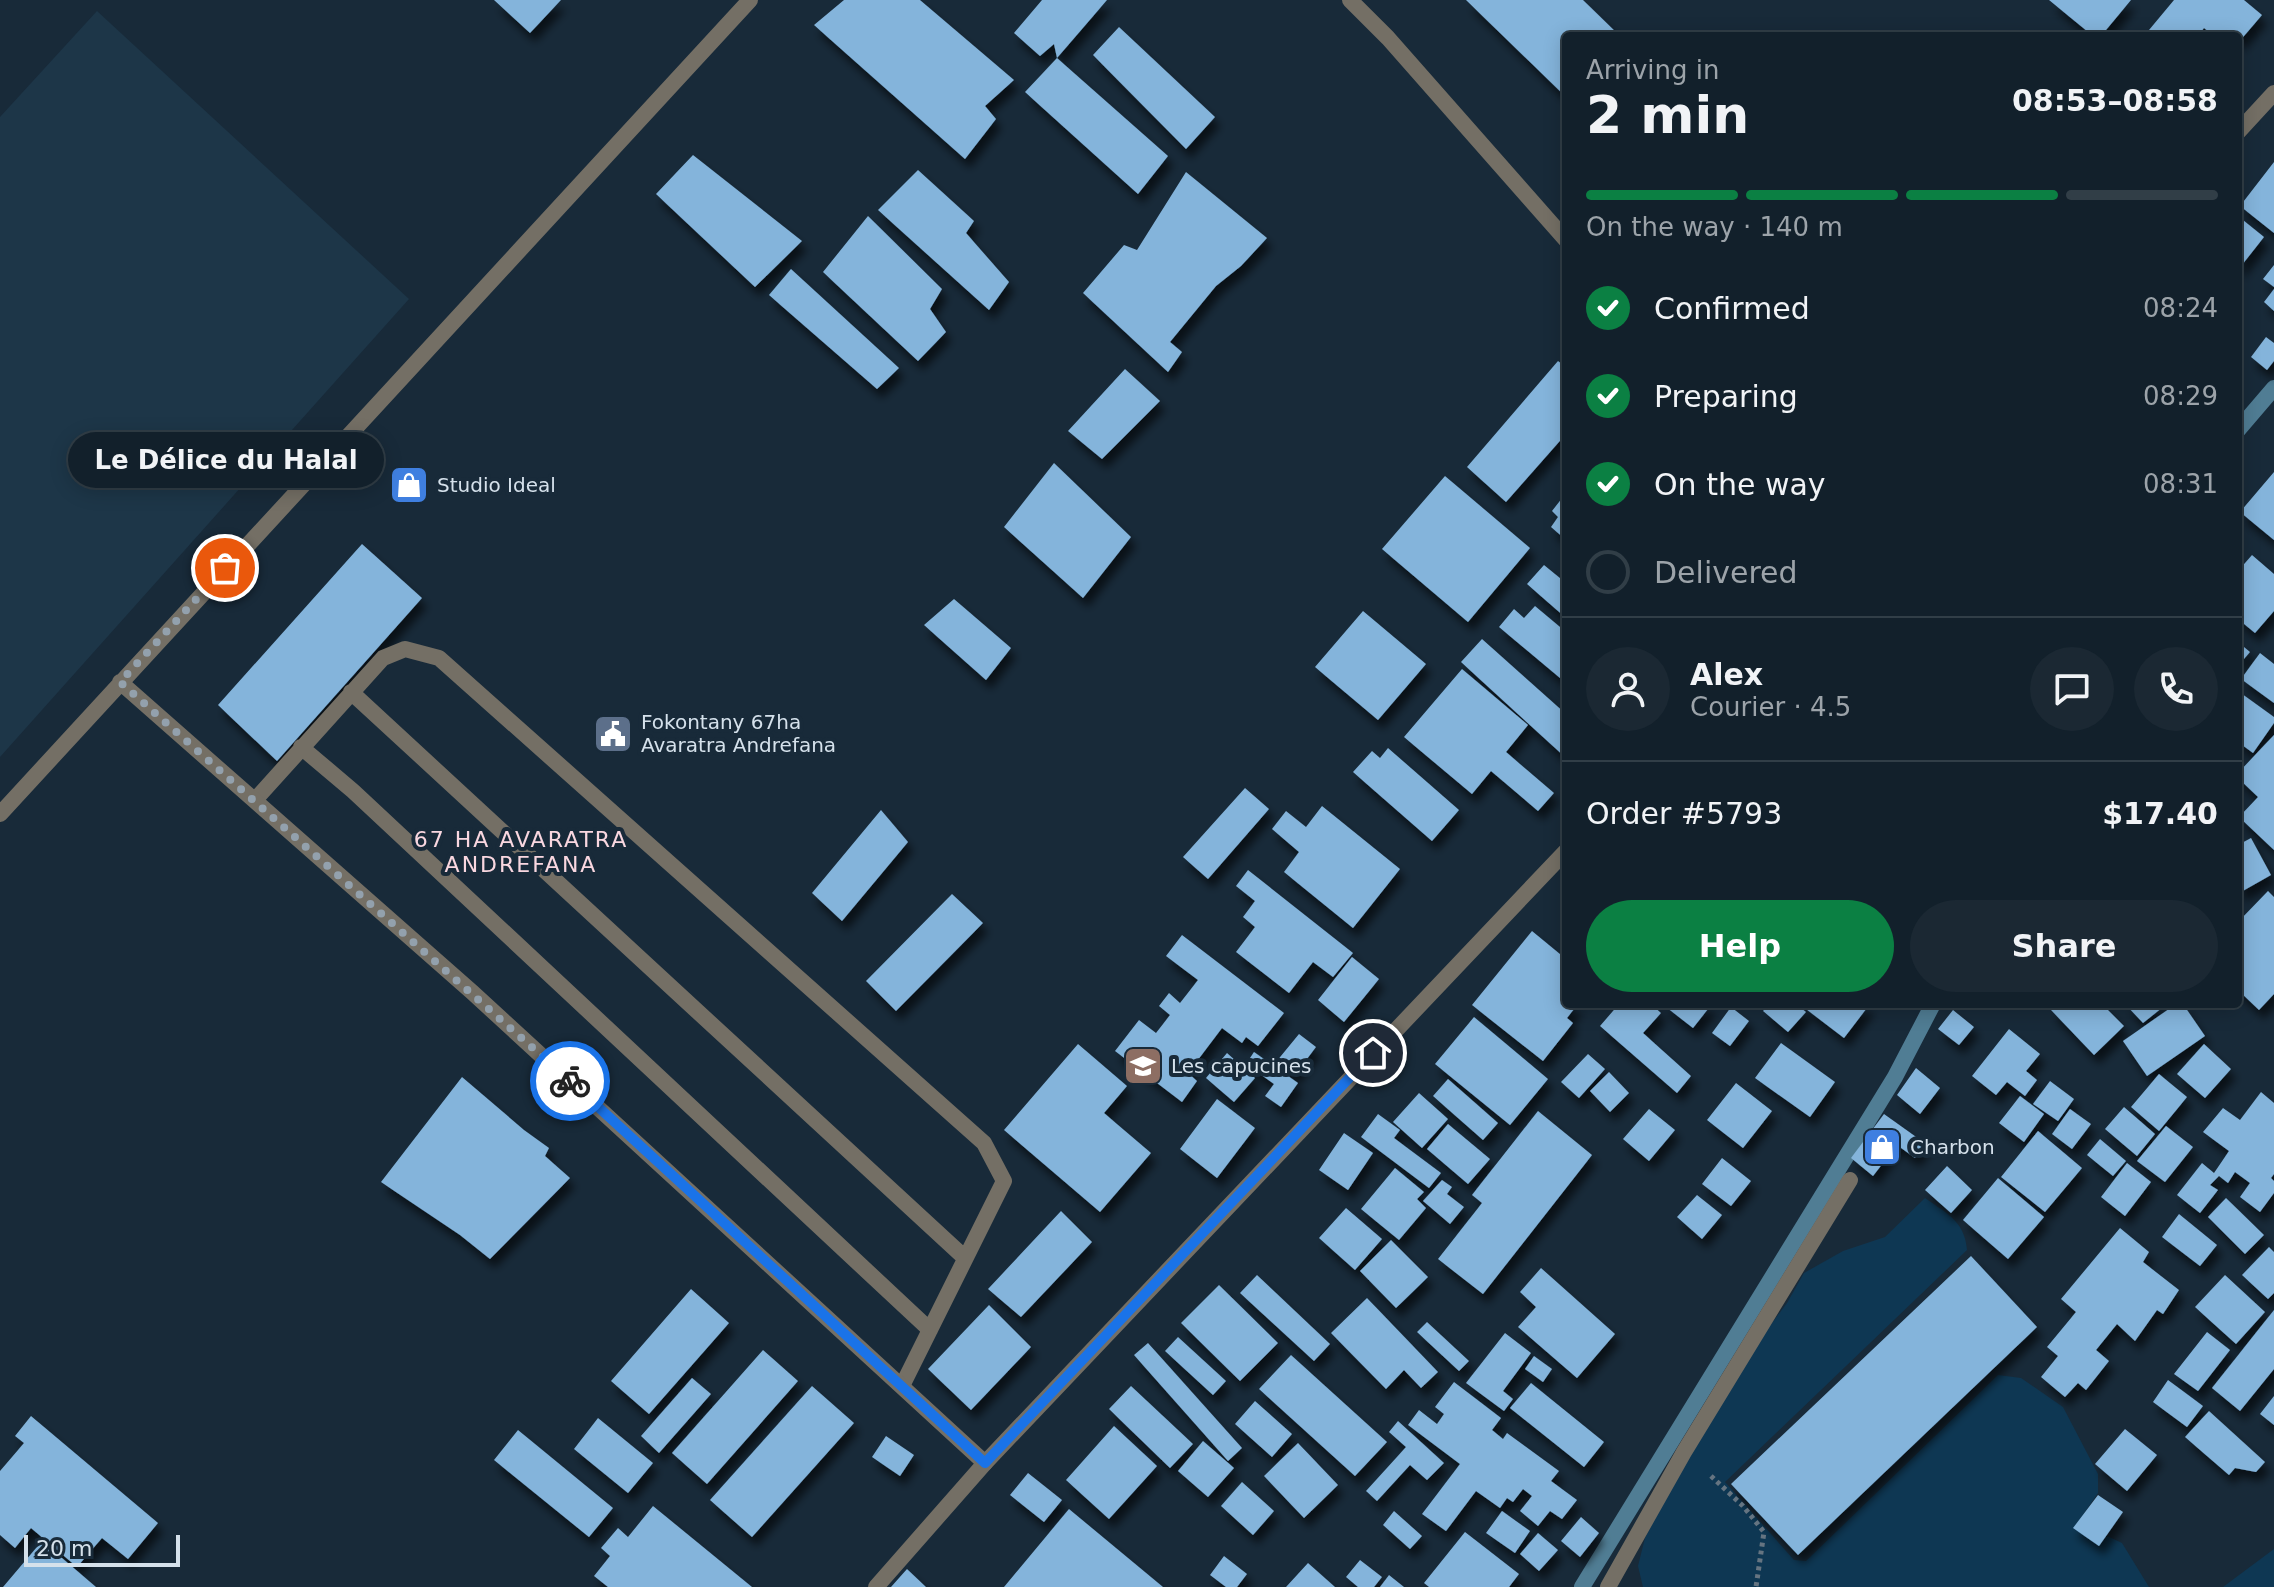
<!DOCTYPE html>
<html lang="en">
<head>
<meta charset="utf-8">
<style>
  body { margin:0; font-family:"DejaVu Sans",sans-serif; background:#1b2833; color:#f1f3f6; height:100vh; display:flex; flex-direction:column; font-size:30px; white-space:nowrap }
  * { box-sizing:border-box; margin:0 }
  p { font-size:26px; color:#9ca3a9 }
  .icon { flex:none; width:44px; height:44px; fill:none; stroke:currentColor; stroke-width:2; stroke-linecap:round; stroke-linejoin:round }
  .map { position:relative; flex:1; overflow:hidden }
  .details { position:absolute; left:1562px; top:32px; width:680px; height:976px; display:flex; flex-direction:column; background:#12202b; border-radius:8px; box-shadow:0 4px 20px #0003,0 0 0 2px #313e47 }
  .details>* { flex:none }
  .scale { position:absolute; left:24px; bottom:20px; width:156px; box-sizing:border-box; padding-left:8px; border:4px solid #d5e1eb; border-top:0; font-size:22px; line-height:28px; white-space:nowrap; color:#d5e1eb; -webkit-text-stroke:6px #182a39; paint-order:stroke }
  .pin { position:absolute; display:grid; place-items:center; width:68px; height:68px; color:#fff; margin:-34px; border:4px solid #fff; border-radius:50%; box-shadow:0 2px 8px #0007 }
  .courier { position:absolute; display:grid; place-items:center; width:80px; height:80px; margin:-40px; border:6px solid #1a73e8; border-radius:50%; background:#fff; color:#222; box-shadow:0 2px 10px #0007 }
  .bubble { position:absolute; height:56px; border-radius:28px; background:#12202b; box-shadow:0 4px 20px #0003,0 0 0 2px #313e47; font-size:26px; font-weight:700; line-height:56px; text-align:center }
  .summary em { font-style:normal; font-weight:700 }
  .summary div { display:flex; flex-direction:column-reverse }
  .summary { display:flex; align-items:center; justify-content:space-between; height:136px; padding:0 24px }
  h1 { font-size:52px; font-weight:700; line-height:60px }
  .bar { display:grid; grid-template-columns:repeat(4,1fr); gap:12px 8px; align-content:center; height:96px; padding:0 24px }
  .bar i { height:10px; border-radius:6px; background:#313e47 }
  .bar .current { background:#0b8043 }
  .bar p { grid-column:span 4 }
  .line { display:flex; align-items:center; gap:20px; padding:0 24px; border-top:2px solid #313e47 }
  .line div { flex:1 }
  .round { display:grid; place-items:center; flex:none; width:84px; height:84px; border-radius:42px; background:#1b2833 }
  ol { padding:0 24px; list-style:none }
  li { display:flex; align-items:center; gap:24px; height:88px }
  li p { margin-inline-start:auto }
  li .icon { padding:8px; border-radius:50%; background:#0b8043; color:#fff; stroke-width:4 }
  li:last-child { color:#9ca3a9 }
  li i { width:44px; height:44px; border:4px solid #313e47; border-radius:50% }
  .action { display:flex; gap:16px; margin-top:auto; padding:16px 24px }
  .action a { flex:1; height:92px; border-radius:48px; background:#0b8043; color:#fff; font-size:32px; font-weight:700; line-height:92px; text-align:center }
  .action a+a { background:#1b2833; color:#f1f3f6 }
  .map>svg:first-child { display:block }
  .built { fill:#1d3648 }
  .green { fill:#0e3753 }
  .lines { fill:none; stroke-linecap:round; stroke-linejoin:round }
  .stream { stroke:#507d94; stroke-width:16 }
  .building { fill:#84b4db; filter:url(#shadow) }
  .path { stroke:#657481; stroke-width:5; stroke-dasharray:4 4; stroke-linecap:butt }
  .service { stroke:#746f65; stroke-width:16 }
  .minor { stroke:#746f65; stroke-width:16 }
  .tertiary { stroke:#746f65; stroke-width:16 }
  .done { stroke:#93a1ad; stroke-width:8; stroke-dasharray:0 14.4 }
  .route { stroke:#1a73e8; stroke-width:10 }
  .labels { text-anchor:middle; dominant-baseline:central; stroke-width:8; stroke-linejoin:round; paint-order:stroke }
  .poi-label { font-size:20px; fill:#d5e1eb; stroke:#182a39; text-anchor:start }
  .neighbourhood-label { font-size:22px; letter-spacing:2px; fill:#f9d7e0; stroke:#182a39 }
</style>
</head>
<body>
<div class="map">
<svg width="2274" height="1587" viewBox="0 0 2274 1587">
  <defs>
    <filter id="shadow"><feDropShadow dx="5" dy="9" stdDeviation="4" flood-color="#0009"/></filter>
  </defs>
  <rect width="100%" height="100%" fill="#182a39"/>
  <path class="built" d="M97,11L409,299L0,757V117Z"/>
  <path class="green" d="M1925,1198C1946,1213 1965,1221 1967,1250L1725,1482L1794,1560L1806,1561L1998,1375L2021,1378L2063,1407L2098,1474V1493L2074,1528L2099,1546L2107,1536L2122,1543L2149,1587H1643L1638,1566L1645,1538L1665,1498L1754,1347L1787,1303L1804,1273L1843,1251L1885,1237Z
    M2274,1548V1587H2223L2274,1549Z"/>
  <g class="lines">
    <path class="stream" d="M2238,430L2274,388
      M1582,1587L1895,1077L1933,1004"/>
  </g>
  <path class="building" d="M494,0H561L530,33Z
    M844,0H920L1014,80L985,106L996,119L965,159L814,25Z
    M1042,0H1107L1057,58L1168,156L1138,194L1025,92L1057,58L1054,44L1040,56L1014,33Z
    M1466,0H1583L1620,36H1566V97Z
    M2049,0H2131L2101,36H2093Z
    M2174,0H2244L2262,15L2238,43V36H2214L2204,28L2198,36H2144Z
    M1119,27L1215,117L1186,149L1093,55Z
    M693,155L802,241L755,287L656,194Z
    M2274,162V233L2240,206Z
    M918,170L974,221L966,233L1009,282L989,310L878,210Z
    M1186,172L1267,238L1241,266L1216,286L1170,342L1182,352L1168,372L1083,293L1124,245L1137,250Z
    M868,216L942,289L930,309L946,332L918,361L823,272Z
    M2238,216L2264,237L2238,270Z
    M2274,265V287L2263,279Z
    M791,269L899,368L877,389L769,295Z
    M2274,289V311L2264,302Z
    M2266,337L2274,343V361L2267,370L2251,357Z
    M1558,361L1566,367V434L1506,502L1467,467Z
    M1125,369L1160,401L1102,459L1068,431Z
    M1054,463L1131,537L1083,598L1004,527Z
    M2274,472V540L2240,512Z
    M1445,476L1530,548L1468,622L1382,549Z
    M1566,493V540L1551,527L1558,517L1552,511Z
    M362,544L422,598L277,761L218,705Z
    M2252,555L2274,574V611L2255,633L2238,619V571Z
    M1544,565L1566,583V618L1527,584Z
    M954,599L1011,648L986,680L924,625Z
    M1535,606L1566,632V672L1560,678L1499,627L1514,609L1524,618Z
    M1363,611L1426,664L1378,720L1315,667Z
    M1482,639L1566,714V758L1461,662Z
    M2238,642L2250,652L2238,666Z
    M2260,653L2274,664V703L2241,679Z
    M1462,669L1528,725L1506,752L1554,793L1538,811L1491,771L1472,794L1404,737Z
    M2238,691L2274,717V723L2253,753L2238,742Z
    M2274,735V850L2239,817L2258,797L2238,778V773Z
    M1388,748L1459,810L1432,841L1353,772L1372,751L1380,758Z
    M1245,788L1269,809L1208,879L1183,857Z
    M1322,806L1400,869L1353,928L1284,872L1299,852L1272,829L1286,811L1306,827Z
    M881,810L908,842L842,921L812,893Z
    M2251,838L2271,875L2241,892L2238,886V845Z
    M1248,870L1353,953L1333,977L1313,962L1289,993L1236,952L1255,927L1243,917L1255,901L1236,886Z
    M2268,891L2274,897V994L2259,1010L2238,990V922Z
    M952,894L983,923L896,1011L866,981Z
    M1532,931L1566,959V1004H1578L1567,1018L1573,1023L1543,1061L1472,1005Z
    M1182,935L1284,1013L1258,1046L1246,1037L1242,1043L1222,1028L1188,1073L1197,1081L1182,1102L1115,1051L1139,1020L1156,1033L1170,1015L1159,1006L1169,993L1180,1003L1198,980L1166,956Z
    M1352,957L1379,979L1344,1022L1318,1000Z
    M1619,1004H1627L1631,1007L1633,1004H1651L1661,1013L1643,1033L1691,1076L1677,1093L1600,1026Z
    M1662,1004H1712L1693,1028Z
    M1769,1004H1796L1806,1012L1788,1032L1763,1011Z
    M1803,1004H1870L1844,1038L1802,1006Z
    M2057,1004H2102L2124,1026L2094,1055L2051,1010Z
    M2125,1004H2167L2143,1023Z
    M2176,1004H2183L2205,1036L2147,1076L2123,1041Z
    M1731,1007L1749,1021L1730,1046L1712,1033Z
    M1953,1010L1974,1027L1959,1045L1938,1029Z
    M1474,1017L1548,1079L1510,1125L1435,1064Z
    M2009,1029L2040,1054L2026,1071L2037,1080L2025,1096L2007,1082L1996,1095L1972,1076Z
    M1299,1034L1316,1047L1294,1076L1276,1062Z
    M1781,1043L1835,1082L1810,1117L1755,1078Z
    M1078,1044L1127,1086L1104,1113L1151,1153L1100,1212L1004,1130Z
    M2204,1044L2231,1069L2205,1098L2177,1074Z
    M1254,1052L1298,1083L1281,1107L1265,1096L1274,1084L1246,1064Z
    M1227,1053L1255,1078L1234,1102L1206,1078Z
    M1588,1054L1605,1069L1579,1098L1561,1082Z
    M1916,1068L1940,1088L1920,1114L1897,1095Z
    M1609,1072L1629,1093L1610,1112L1590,1091Z
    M2159,1074L2187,1097L2159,1131L2131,1107Z
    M462,1077L524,1130L549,1148L545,1156L570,1178L490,1259L460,1235L381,1182Z
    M1448,1079L1498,1123L1483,1140L1433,1096Z
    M2050,1081L2074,1099L2058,1121L2033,1104Z
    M1736,1083L1772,1111L1743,1148L1707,1120Z
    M2261,1092L2274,1103V1174L2271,1178L2274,1181V1193L2260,1212L2240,1197L2250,1183L2235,1172L2228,1183L2219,1176L2210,1185L2218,1190L2200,1213L2177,1195L2202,1163L2214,1173L2229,1151L2203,1132L2223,1108L2240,1120Z
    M1419,1093L1448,1119L1422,1148L1393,1122Z
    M2020,1096L2044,1114L2024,1142L1999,1123Z
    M1217,1099L1255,1128L1217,1178L1180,1149Z
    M2124,1107L2155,1134L2137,1156L2105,1129Z
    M1649,1109L1675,1130L1649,1161L1623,1139Z
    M2070,1109L2091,1124L2072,1149L2052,1134Z
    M1538,1111L1592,1155L1483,1294L1438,1259L1482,1203L1472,1195Z
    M1378,1114L1400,1130L1394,1138L1441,1173L1429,1188L1361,1137Z
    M1884,1114L1926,1144L1915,1158L1897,1145L1873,1176L1851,1158Z
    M1448,1124L1490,1159L1468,1184L1427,1149Z
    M2166,1126L2193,1147L2165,1182L2137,1161Z
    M2038,1131L2082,1168L2045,1212L2001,1177Z
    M1344,1133L1373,1153L1348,1190L1319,1170Z
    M2100,1139L2126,1161L2113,1176L2087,1155Z
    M1722,1158L1751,1181L1731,1206L1702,1184Z
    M2127,1163L2151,1182L2125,1216L2101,1197Z
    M1947,1166L1972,1190L1951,1213L1925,1190Z
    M1395,1168L1424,1192L1417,1199L1426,1208L1399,1240L1361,1209Z
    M1998,1178L2044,1217L2008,1259L1963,1220Z
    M1442,1180L1452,1187L1447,1194L1464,1207L1450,1224L1423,1201Z
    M1697,1195L1722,1215L1702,1239L1677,1217Z
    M2226,1198L2264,1235L2245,1254L2208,1217Z
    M1346,1208L1382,1239L1355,1270L1319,1238Z
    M1061,1211L1092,1242L1021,1317L988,1289Z
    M2179,1214L2217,1245L2200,1266L2162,1237Z
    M2120,1228L2149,1252L2143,1262L2179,1290L2163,1314L2157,1310L2135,1341L2117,1324L2096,1350L2109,1361L2086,1390L2078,1383L2065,1397L2041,1377L2058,1356L2047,1347L2076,1312L2061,1299Z
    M1391,1240L1428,1277L1396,1308L1360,1271Z
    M2269,1247L2274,1252V1293L2268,1299L2242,1275Z
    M1971,1256L2037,1327L1798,1555L1731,1484Z
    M1541,1268L1615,1334L1577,1378L1518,1327L1536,1307L1520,1292Z
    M1257,1275L1330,1344L1314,1361L1240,1293Z
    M2225,1275L2265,1312L2236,1344L2195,1307Z
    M1219,1285L1278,1343L1240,1381L1181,1323Z
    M691,1289L729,1323L649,1414L611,1381Z
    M1367,1298L1438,1372L1421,1388L1404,1370L1386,1389L1331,1333Z
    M989,1305L1031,1347L971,1410L928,1369Z
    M2274,1310V1369L2240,1411L2212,1388Z
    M1427,1322L1469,1361L1459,1371L1417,1332Z
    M2207,1332L2230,1350L2198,1391L2174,1374Z
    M1505,1333L1531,1353L1503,1391L1513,1399L1504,1411L1466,1383Z
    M1178,1337L1226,1381L1213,1395L1165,1351Z
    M1148,1343L1242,1448L1228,1461L1134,1355Z
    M763,1350L798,1381L707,1484L672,1453Z
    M1291,1355L1387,1442L1355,1476L1259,1389Z
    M1534,1356L1552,1369L1543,1382L1525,1369Z
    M692,1378L711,1394L659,1453L641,1436Z
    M2168,1380L2203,1406L2187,1427L2153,1402Z
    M1454,1382L1501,1418L1492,1430L1503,1439L1507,1433L1559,1471L1551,1481L1577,1500L1562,1519L1550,1511L1538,1526L1520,1511L1532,1496L1523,1489L1513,1502L1507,1498L1500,1508L1476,1491L1446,1531L1422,1514L1460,1464L1408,1425L1419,1410L1437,1424L1444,1414L1435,1407Z
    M1531,1383L1604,1442L1584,1467L1510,1408Z
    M812,1386L854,1423L752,1537L710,1500Z
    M1131,1386L1193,1444L1170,1468L1109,1409Z
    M2274,1396V1425L2260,1414Z
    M1255,1401L1292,1434L1272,1457L1235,1424Z
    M2209,1411L2265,1462L2256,1472L2235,1468L2229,1475L2185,1437Z
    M31,1416L158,1523L128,1559L102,1538L77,1567L31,1528L15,1548L0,1535V1471L24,1443L15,1436Z
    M598,1418L653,1463L628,1493L574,1449Z
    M1398,1421L1444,1463L1427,1480L1410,1465L1377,1501L1366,1491L1406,1447L1389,1432Z
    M1114,1426L1157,1466L1109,1519L1066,1480Z
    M2125,1429L2157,1455L2127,1491L2095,1464Z
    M518,1430L613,1508L589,1537L494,1460Z
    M886,1436L914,1455L900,1476L872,1457Z
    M1203,1441L1234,1468L1208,1497L1178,1471Z
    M1298,1443L1338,1485L1304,1518L1264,1476Z
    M1028,1473L1062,1500L1044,1522L1010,1495Z
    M1242,1482L1274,1511L1253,1535L1221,1506Z
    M2098,1495L2123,1512L2099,1546L2073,1528Z
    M653,1506L752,1587H608L594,1576L610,1556L601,1548L618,1528L628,1537Z
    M1069,1509L1163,1587H1004Z
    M1394,1511L1422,1536L1410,1549L1383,1525Z
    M1502,1511L1530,1531L1515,1553L1486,1533Z
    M1581,1517L1599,1533L1580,1557L1561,1541Z
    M1465,1532L1519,1574L1509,1587H1429L1424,1583Z
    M1538,1533L1558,1550L1539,1571L1520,1554Z
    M42,1541L96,1587H3Z
    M1224,1556L1247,1574L1237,1587H1226L1210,1575Z
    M1360,1560L1382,1577L1374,1587H1358L1346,1577Z
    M1308,1563L1335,1587H1286Z
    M907,1569L926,1587H891Z
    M1389,1575L1404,1587H1380Z"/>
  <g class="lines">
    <path class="path" d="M1711,1476L1743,1506L1764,1532L1756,1587"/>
    <path class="service" d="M351,692L965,1258
      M301,747L353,791L930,1330
      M255,800L383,658L405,649L439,658L984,1143L1004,1181L902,1386"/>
    <path class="minor" d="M1350,0L1388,38L1566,240
      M120,682L472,992L985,1463
      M0,814L750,0
      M1608,1587L1684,1452L1850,1180"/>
    <path class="tertiary" d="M2238,132L2274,93
      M876,1587L985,1463L1566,851"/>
  </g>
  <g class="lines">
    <path class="done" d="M225,568L120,682L570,1081"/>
    <path class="route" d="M570,1081L985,1463L1373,1053"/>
  </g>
  <defs>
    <symbol id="shop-square" viewBox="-11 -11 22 22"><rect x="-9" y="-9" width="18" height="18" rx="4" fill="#3f7fe0" stroke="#182a39"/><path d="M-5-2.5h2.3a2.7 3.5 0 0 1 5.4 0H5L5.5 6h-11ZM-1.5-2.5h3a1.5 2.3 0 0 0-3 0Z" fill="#fff"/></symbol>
    <symbol id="civic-square" viewBox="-11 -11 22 22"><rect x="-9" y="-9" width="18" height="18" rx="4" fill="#5c6f8a" stroke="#182a39"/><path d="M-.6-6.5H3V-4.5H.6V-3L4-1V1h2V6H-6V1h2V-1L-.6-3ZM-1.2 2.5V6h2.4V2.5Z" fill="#fff"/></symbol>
    <symbol id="school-square" viewBox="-11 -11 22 22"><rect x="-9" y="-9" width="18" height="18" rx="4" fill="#8d6e63" stroke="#182a39"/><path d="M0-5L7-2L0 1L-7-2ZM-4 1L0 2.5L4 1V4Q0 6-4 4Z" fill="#fff"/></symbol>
  </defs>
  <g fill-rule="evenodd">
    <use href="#shop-square" x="387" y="463" width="44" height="44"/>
    <use href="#civic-square" x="591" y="712" width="44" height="44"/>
    <use href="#school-square" x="1121" y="1044" width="44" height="44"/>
    <use href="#shop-square" x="1860" y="1125" width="44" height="44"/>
  </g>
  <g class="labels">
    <g class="poi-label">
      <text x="437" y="485">Studio Ideal</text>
      <text x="641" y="722">Fokontany 67ha<tspan x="641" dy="23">Avaratra Andrefana</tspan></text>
      <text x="1171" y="1066">Les capucines</text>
      <text x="1910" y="1147">Charbon</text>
    </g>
    <g class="neighbourhood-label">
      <text x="521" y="839">67 HA AVARATRA<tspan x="521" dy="25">ANDREFANA</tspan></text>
    </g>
  </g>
</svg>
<div class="scale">20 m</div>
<div class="pin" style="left:225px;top:568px;background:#ea580c"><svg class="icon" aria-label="bag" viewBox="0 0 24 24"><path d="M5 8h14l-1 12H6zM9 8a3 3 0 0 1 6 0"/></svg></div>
<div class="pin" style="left:1373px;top:1053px;background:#1f2937"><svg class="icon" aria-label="home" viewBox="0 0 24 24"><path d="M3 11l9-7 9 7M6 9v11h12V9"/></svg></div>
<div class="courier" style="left:570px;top:1081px"><svg class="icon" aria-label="bike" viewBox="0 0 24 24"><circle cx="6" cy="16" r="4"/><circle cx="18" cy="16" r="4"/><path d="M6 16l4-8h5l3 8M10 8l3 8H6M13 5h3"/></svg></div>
<div class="bubble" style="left:68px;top:432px;width:316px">Le Délice du Halal</div>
<section class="details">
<div class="summary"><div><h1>2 min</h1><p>Arriving in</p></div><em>08:53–08:58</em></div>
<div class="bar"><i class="current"></i><i class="current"></i><i class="current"></i><i></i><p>On the way · 140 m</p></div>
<ol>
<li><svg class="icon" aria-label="check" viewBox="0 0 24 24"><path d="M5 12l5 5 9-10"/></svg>Confirmed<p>08:24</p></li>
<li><svg class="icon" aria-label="check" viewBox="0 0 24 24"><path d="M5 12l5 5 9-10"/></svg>Preparing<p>08:29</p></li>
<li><svg class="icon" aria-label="check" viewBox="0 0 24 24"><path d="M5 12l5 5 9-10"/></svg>On the way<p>08:31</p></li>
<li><i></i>Delivered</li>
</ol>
<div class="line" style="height:144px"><a class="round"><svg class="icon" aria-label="person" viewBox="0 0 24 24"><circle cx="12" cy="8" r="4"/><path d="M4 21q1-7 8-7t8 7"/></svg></a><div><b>Alex</b><p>Courier · 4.5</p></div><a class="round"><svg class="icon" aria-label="chat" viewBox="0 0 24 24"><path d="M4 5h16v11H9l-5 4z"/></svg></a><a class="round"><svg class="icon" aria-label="phone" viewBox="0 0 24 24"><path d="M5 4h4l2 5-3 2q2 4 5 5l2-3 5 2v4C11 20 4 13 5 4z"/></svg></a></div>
<div class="line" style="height:104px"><div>Order #5793</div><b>$17.40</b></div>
<div class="action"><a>Help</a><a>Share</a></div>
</section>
</div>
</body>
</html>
